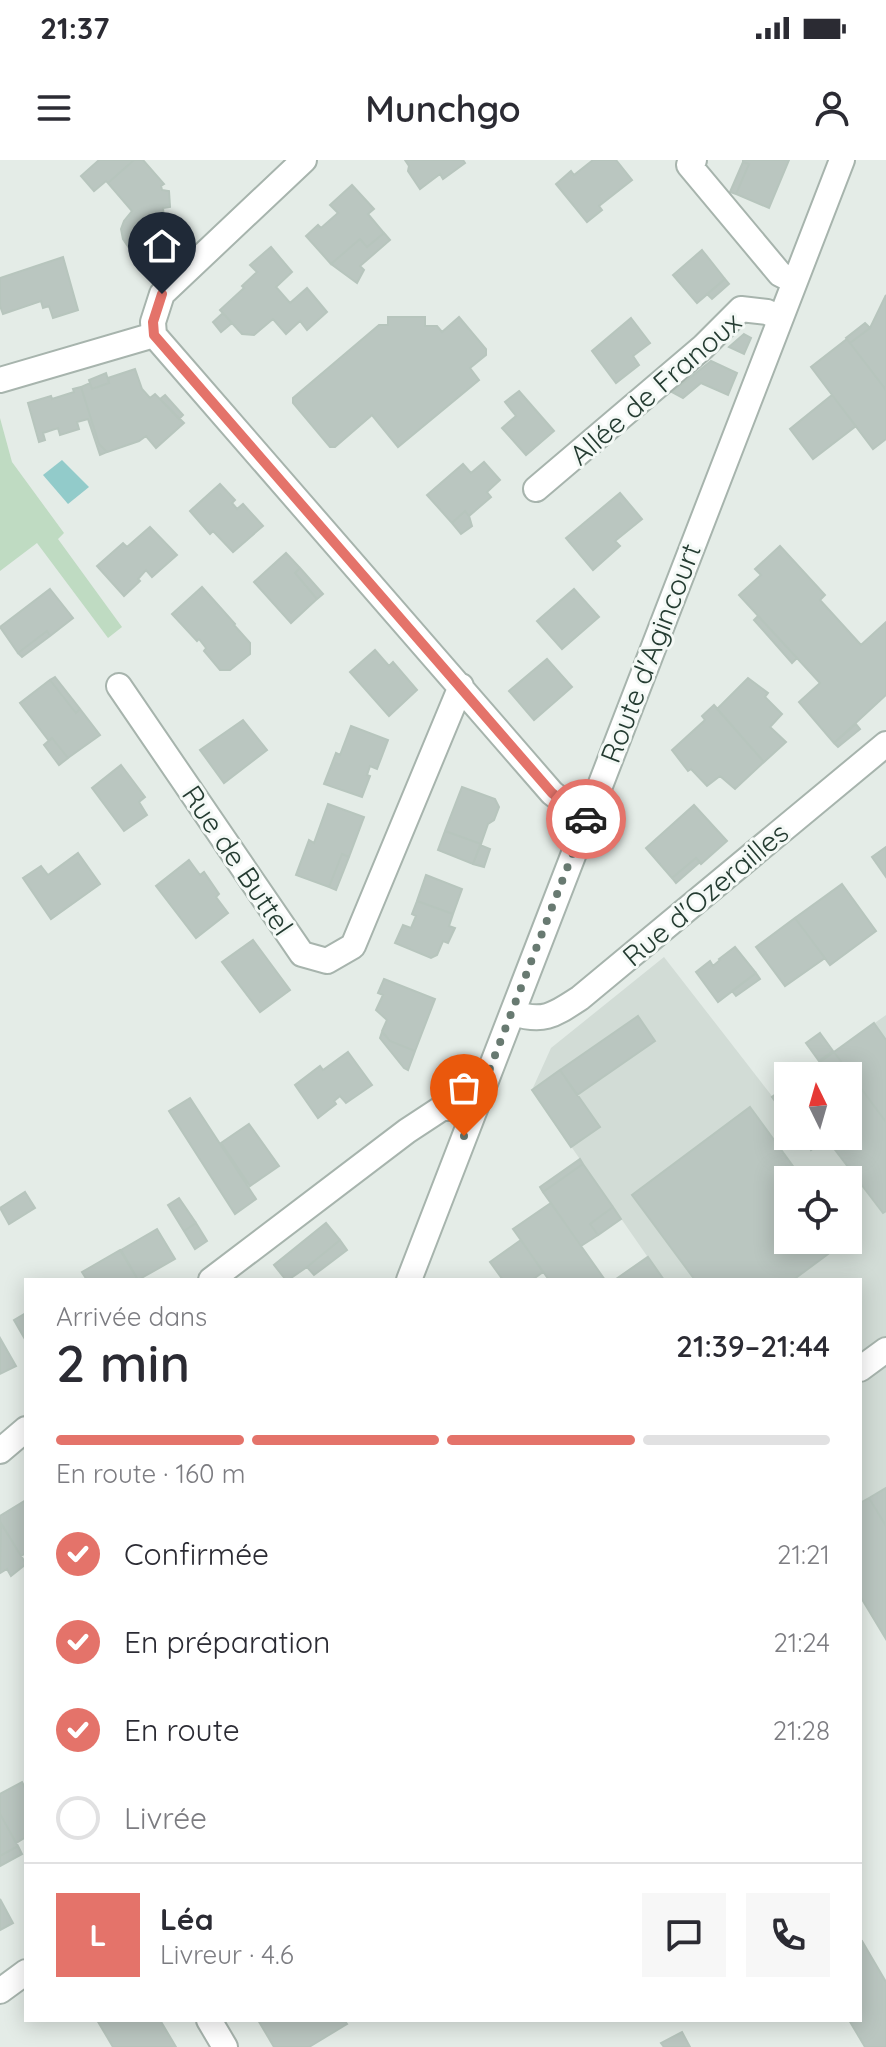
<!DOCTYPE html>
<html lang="fr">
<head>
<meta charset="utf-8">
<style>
  body { margin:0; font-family:Quicksand,sans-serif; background:#f7f7f7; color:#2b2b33; height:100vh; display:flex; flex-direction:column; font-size:30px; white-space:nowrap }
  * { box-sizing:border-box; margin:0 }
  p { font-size:26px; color:#7c7c81 }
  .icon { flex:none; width:44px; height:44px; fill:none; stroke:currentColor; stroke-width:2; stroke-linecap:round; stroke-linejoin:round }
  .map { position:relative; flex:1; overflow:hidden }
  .drawer { position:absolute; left:24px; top:1118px; width:838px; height:744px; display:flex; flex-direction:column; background:#fff; border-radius:0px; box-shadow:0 4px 20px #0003 }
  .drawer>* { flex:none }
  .needle { width:52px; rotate:355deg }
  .fabs { position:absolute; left:774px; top:902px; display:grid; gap:16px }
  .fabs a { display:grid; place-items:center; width:88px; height:88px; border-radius:0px; background:#fff; box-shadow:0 4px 20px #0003; font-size:40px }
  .pin { position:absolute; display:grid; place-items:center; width:68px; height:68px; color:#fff; margin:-82px -34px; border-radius:50% 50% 50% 0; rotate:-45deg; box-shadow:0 0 8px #0007 }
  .pin .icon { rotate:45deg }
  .courier { position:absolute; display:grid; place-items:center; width:80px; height:80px; margin:-40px; border:6px solid #e4736a; border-radius:50%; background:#fff; color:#222; box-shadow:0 2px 10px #0007 }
  .summary em { font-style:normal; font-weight:600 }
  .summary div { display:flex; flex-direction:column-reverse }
  .summary { display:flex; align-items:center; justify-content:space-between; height:136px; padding:0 32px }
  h1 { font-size:52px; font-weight:600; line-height:60px }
  .bar { display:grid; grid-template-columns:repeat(4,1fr); gap:12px 8px; align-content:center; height:96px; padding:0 32px }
  .bar i { height:10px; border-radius:6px; background:#e1e1e2 }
  .bar .on { background:#e4736a }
  .bar p { grid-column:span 4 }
  .line { display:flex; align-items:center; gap:20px; padding:0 32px; border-top:2px solid #e1e1e2 }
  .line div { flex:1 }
  .round { display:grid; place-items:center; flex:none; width:84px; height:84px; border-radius:0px; background:#f7f7f7 }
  ol { padding:0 32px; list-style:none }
  li { display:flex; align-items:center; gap:24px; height:88px }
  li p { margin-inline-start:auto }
  li .icon { padding:8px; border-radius:50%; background:#e4736a; color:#fff; stroke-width:4 }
  li:last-child { color:#7c7c81 }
  li i { width:44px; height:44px; border:4px solid #e1e1e2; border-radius:50% }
  .status { display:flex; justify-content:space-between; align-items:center; height:56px; padding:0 40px; background:#fff; direction:ltr }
  .status svg { height:22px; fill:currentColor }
  header { display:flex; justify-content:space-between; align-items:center; height:104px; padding:0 32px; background:#fff; font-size:36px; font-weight:600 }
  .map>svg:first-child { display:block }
  .built { fill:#d2dcd6; fill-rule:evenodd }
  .green { fill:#bfdbc2 }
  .water { fill:#92cbca }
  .building { fill:#bac6c0; stroke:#b7c5bd; stroke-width:2 }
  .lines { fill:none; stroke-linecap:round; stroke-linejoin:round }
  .minor-casing { stroke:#a7b4ad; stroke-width:28 }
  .tertiary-casing { stroke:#a7b4ad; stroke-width:28 }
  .minor { stroke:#fff; stroke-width:24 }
  .tertiary { stroke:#fff; stroke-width:24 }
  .done { stroke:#687a71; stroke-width:8; stroke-dasharray:0 14.4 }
  .route { stroke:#e4736a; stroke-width:10 }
  .labels { text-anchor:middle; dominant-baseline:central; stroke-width:6; stroke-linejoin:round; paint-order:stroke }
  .street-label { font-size:28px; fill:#253c32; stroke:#f4f9f6 }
</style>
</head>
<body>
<div class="status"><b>21:37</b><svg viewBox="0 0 49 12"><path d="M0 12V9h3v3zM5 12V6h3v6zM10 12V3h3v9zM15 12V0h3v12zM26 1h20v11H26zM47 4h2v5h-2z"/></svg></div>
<header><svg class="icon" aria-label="menu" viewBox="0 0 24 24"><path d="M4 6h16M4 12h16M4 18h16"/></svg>Munchgo<svg class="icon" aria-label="person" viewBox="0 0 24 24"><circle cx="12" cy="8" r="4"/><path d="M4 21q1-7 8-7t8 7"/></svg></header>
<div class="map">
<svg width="886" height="1887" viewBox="0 0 886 1887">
  <rect width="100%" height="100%" fill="#e4ece7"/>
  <path class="built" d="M664,797L772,936L788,925V976H848V916H800L886,855V1479L860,1436V1120H614L647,1096L532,930L551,888ZM788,1020H848V1080H788Z"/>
  <path class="green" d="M0,258L12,302L64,373L58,379L122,467L108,478L37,383L0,411Z"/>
  <path class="water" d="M62,300L89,327L68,344L43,315Z"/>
  <path class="building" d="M99,0H134L108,23L106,21L94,31L81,16Z
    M134,0H143L164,24L161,26L162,30L169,31L170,47L163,48L165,71L163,81L158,88L144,93L129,88L123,79L121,69L124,61L132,51L108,23Z
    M405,0H463L465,3L443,19L440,14L420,29L408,11L409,6Z
    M593,0H616L632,20L599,46L602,50L587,62L556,24L571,11L574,15Z
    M743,0H789L769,48L736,34L749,4L743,2Z
    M743,2L749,4L736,34L730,32Z
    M352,25L374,49L368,54L384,73L367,87L360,79L331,104L306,76L318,65L321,68L338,53L330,45Z
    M384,73L390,80L360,106L364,110L357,123L331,104L360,79L367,87Z
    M271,87L292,112L276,127L290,143L307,128L327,152L307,170L300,161L286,174L273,159L254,175L242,174L220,150L244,128L242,126L257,112L250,105Z
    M702,90L725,119L697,143L673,115Z
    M63,97L78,150L53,158L49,146L43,148L41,141L3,154L0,146V118Z
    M725,119L729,124L712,139L707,134Z
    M886,135V230L850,183L870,168Z
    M223,153L232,163L221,172L213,162Z
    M388,157H425V166H437L442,172L459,157L486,189V195L470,208L479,220L398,287L372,255L335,287H330L293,243V238L379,165H388Z
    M631,158L650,183L633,196L639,205L616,223L592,191Z
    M865,163L870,168L850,183L846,178Z
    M744,174L751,178L744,194L729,187Z
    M847,179L886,230V279L873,289L811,207Z
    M711,201L737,213L728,235L701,223L683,238L672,232Z
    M135,209L142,229L150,238L155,234L184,263L156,288L146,276L139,281L107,292L99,284L81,227L90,223L92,229L109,223L108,218Z
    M106,213L109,223L92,229L89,220Z
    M81,227L99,284L107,292L100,295L88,259L77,262L79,269L60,275L58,268L43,273L45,280L39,282L28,243L51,236L52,239L74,232L73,229Z
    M519,231L554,271L526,295L502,268L516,256L505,242Z
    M165,235L183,255L179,259L160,239Z
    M832,235L856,266L813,299L790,269Z
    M484,302L500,320L487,332L491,337L469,356L465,351L452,363L427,335L463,304L471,313Z
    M220,324L235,340L232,343L237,349L243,344L263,366L233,392L213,371L210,374L190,351Z
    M620,333L642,359L615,381L620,386L593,410L566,378Z
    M465,351L469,356L472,366L461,374L452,363Z
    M150,367L177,395L152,417L146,410L138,419L140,421L124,436L97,406L123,383L127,387Z
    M780,386L825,435L820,440L861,485L886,462V535L834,583L799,542L820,523L739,435L761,415L755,409Z
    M286,393L300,408L295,413L317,439L291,463L254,422Z
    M300,408L323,434L317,439L295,413Z
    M202,427L235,464L234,465L250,483V494L230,510H220L204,491L206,488L199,479L197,481L172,454Z
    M50,429L73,458L50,476L47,471L18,493L0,467Z
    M574,429L599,457L562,489L537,461Z
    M758,456L797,498L792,503L754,460Z
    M47,471L50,476L22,497L18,493Z
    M375,490L389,506L393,502L417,530L389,556L350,512Z
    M547,499L572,527L534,560L509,531Z
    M55,517L80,549L76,553L50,520Z
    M748,518L768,533L765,537L782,554L770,567L786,582L764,602L717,549Z
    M50,520L76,553L80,549L100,575L68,598L52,578L49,581L20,543Z
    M714,545L764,602L735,629L720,616L707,626L691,609L688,611L672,590L705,560L702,556Z
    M243,560L267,590L224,623L200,590Z
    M856,564L860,569L838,587L834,583Z
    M351,566L388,580L377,609L370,606L367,615L370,616L362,637L324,624L336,593L340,595Z
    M52,578L68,598L59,605L44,585Z
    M121,605L145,637L139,642L147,655L124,671L92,628Z
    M462,627L495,639L499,647L494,660L488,664L481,684L445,671Z
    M328,644L364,657L349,697L342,694L329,727L296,715L309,680L314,683Z
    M694,645L727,681L701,704L696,698L672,718L646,688Z
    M445,671L481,684L473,704L438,690Z
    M480,685L490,689L484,707L473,704Z
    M886,687V717L872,697Z
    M78,693L100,724L51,759L23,718L41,706L48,715Z
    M342,694L349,697L336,730L329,727Z
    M696,698L700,702L676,723L672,718Z
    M189,700L200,715L204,712L219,734L216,737L228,753L196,778L156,726Z
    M426,715L462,729L453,754L417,741Z
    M842,724L876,771L830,805L795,758Z
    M417,741L453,754L449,766L455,768L448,783L443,781L437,795L431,798L395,783L403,765L411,768L416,756L412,754Z
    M795,758L825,798L785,826L756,787Z
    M253,780L290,830L260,852L222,802Z
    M735,787L756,813L718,842L696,812L710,801L713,806L720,800L719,799Z
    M756,813L760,819L736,836L732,831Z
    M384,819L435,839L415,891L390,881L382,871L387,860L376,850L383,835L378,833Z
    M638,856L655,881L577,935L560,910Z
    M874,863L886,880V962L834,892Z
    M382,872L390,881L415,891L408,910L404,908L380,878Z
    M820,873L833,891L819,901L806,883Z
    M348,892L372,925L346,943L340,936L334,941L336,944L318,958L295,925L320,906L323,910Z
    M834,892L886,962V1051L883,1053L826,978L811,990L801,976H848V916H800Z
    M560,910L600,967L571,987L532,930Z
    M788,925V959L772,937Z
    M190,938L256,1039L235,1054L169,951Z
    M750,947L803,1020H788V1080H847L793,1120H695L632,1035Z
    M249,964L279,1006L250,1026L221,983Z
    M580,999L583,1004L543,1032L540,1027Z
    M583,1004L613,1047L590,1064L598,1075L581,1086L543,1032Z
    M25,1032L35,1048L9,1064L0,1048Z
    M179,1038L196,1063L184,1071L168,1045Z
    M551,1043L581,1086L605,1120H549L513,1069Z
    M613,1047L621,1059L598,1075L590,1064Z
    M196,1063L207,1081L195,1089L184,1071Z
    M326,1063L340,1080L307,1107L288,1120H286L274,1105Z
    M157,1069L175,1099L138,1120L121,1090Z
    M340,1080L347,1090L314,1115L307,1107Z
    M521,1080L543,1112L532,1120H503L490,1102Z
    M120,1090L138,1120H87L82,1112Z
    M648,1097L664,1120H614L616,1119Z
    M26,1153V1181L14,1160Z
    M0,1178L16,1206L0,1214Z
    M886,1328V1366L869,1338Z
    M869,1338L886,1366V1479L860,1436V1343Z
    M26,1340V1393L21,1396L0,1362V1356Z
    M1,1363L26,1404L11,1416L7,1409L0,1413Z
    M22,1622L26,1630V1677L16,1683L0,1654V1634Z
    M0,1654L18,1686L0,1696Z
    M18,1686L22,1694L0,1706V1696Z
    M0,1739L13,1763L0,1770Z
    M862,1781L886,1822V1887H865L849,1860H860V1782Z
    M97,1860H160L176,1887H113Z
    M258,1860H344L347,1864L309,1887H274Z
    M682,1872L690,1887H664L661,1883Z"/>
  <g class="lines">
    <defs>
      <path id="minor" d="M694,0L689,5L780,114L794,121
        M154,175L153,162L162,134L304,0
        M0,220L154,175L552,633L574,650L587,655
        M536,329L703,187L741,149L767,152L780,158
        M119,526L302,794L327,801L353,786L461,526
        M513,853C544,863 554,855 580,838L886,584
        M211,1120L407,971L442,948H475
        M0,1291L26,1269
        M209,1860L225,1887"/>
      <path id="tertiary" d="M409,1120L842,0
        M860,1209L886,1190
        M0,1831L26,1812"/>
    </defs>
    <use href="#minor" class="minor-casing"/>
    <use href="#tertiary" class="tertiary-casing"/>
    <use href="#minor" class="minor"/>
    <use href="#tertiary" class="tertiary"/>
  </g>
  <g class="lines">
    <path class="done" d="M464,976L586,659"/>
    <path class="route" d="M162,134L153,162L154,175L552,633L574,650L587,655L586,659"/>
  </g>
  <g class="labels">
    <g class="street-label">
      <text transform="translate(655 228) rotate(-41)">Allée de Franoux</text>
      <text transform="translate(650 493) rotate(-69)">Route d'Agincourt</text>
      <text transform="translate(238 700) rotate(56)">Rue de Buttel</text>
      <text transform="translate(705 734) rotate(-40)">Rue d'Ozerailles</text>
    </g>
  </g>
</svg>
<div class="fabs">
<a><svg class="needle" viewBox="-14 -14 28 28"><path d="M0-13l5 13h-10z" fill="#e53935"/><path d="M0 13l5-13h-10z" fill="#7c7c81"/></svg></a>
<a><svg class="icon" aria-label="locate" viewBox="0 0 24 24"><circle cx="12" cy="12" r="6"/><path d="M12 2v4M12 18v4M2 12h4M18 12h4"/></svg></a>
</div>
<div class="pin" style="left:464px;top:976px;background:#ea580c"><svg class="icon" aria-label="bag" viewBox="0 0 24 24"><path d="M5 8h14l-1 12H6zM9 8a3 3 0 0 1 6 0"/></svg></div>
<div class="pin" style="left:162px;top:134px;background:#1f2937"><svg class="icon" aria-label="home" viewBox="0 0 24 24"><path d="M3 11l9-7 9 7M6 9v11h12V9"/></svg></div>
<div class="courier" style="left:586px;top:659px"><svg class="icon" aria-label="car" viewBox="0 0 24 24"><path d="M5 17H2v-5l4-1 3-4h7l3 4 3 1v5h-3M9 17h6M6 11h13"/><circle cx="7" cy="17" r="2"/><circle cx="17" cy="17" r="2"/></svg></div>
<section class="drawer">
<div class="summary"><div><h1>2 min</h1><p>Arrivée dans</p></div><em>21:39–21:44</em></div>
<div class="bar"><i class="on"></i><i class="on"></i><i class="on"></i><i></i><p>En route · 160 m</p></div>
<ol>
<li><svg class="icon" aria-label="check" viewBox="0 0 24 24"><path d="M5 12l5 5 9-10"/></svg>Confirmée<p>21:21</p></li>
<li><svg class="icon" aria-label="check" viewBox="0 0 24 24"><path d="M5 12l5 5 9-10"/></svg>En préparation<p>21:24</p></li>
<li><svg class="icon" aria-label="check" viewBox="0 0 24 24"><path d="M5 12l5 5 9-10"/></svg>En route<p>21:28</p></li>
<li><i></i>Livrée</li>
</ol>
<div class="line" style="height:144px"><b class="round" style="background:#e4736a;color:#fff">L</b><div><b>Léa</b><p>Livreur · 4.6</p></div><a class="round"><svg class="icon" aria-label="chat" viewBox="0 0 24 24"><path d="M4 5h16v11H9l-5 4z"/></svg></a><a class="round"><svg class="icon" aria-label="phone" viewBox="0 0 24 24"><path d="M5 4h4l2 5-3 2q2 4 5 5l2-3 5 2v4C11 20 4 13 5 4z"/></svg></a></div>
</section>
</div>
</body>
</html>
